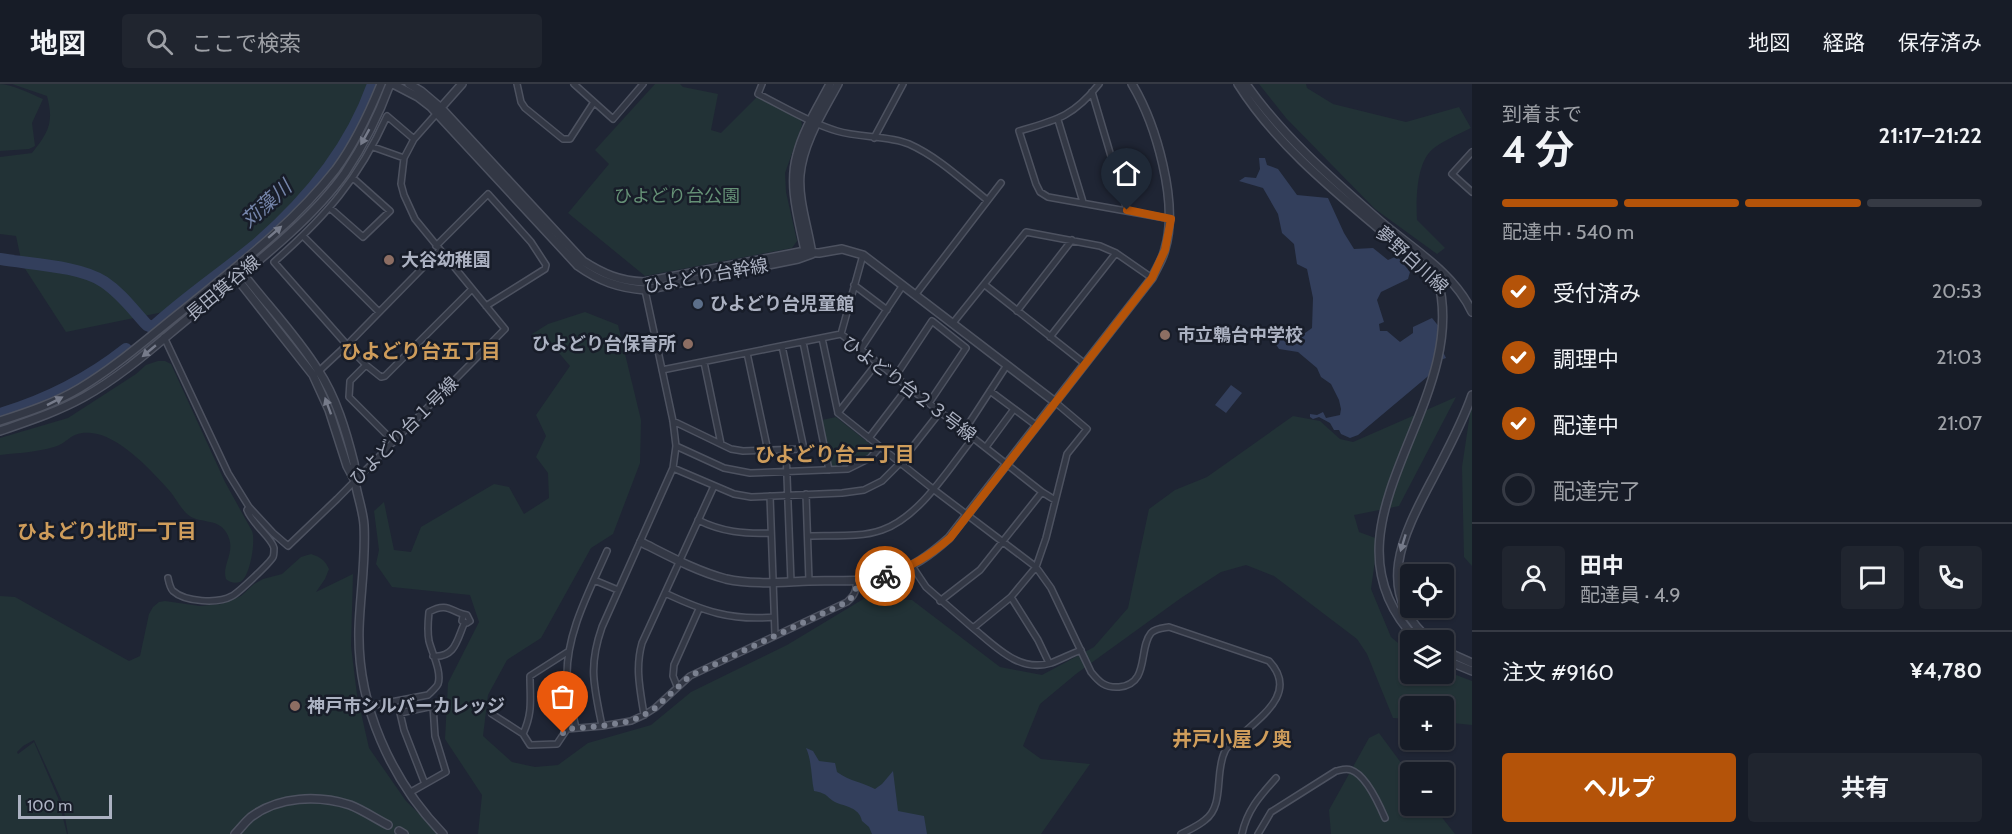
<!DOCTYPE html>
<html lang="ja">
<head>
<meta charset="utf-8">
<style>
  body { margin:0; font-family:Cabin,"Noto Sans JP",sans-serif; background:#20252f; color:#f1f3f6; height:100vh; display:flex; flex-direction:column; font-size:22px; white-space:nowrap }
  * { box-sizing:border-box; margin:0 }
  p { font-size:20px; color:#9ea1a7 }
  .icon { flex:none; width:33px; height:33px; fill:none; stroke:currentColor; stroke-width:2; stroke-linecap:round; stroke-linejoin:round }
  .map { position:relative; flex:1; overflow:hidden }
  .side { display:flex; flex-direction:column; background:#171c27; width:540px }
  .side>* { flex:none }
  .controls { position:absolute; left:1400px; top:480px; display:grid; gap:12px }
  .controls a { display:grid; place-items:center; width:54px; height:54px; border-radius:6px; background:#171c27; box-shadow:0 2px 4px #0004,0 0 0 2px #363a44; font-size:30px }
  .scale { position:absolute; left:18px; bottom:15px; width:94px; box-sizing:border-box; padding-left:6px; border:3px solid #acb2c2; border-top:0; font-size:16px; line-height:21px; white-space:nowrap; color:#acb2c2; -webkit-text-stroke:4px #181d29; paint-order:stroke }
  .pin { position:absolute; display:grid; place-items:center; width:51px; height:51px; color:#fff; margin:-62px -26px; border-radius:50% 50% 50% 0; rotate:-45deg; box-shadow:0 0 6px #0007 }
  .pin .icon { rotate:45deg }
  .courier { position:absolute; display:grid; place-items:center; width:60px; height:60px; margin:-30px; border:4px solid #b45309; border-radius:50%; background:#fff; color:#222; box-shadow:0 2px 8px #0007 }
  .summary em { font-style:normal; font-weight:700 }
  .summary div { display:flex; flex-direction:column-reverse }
  .summary { display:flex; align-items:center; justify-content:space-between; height:102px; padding:0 30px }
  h1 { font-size:39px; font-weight:700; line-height:45px }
  .bar { display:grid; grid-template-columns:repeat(4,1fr); gap:9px 6px; align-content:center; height:72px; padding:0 30px }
  .bar i { height:8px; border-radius:4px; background:#363a44 }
  .bar .selected { background:#b45309 }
  .bar p { grid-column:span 4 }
  .line { display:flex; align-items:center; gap:15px; padding:0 30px; border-top:2px solid #363a44 }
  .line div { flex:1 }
  .round { display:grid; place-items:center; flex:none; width:63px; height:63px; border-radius:6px; background:#20252f }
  ol { padding:0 30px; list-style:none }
  li { display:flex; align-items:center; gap:18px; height:66px }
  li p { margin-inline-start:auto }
  li .icon { padding:6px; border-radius:50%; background:#b45309; color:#fff; stroke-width:4 }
  li:last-child { color:#9ea1a7 }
  li i { width:33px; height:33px; border:3px solid #363a44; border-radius:50% }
  .action { display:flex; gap:12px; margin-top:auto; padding:12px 30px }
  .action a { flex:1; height:69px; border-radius:6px; background:#b45309; color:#fff; font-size:24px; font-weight:700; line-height:69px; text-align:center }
  .action a+a { background:#20252f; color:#f1f3f6 }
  header { display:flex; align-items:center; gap:36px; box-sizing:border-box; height:84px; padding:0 30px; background:#171c27; border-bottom:2px solid #363a44 }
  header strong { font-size:28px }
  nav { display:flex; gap:33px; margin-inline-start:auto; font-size:21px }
  .search { width:420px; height:54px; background:#20252f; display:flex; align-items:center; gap:15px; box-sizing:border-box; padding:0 21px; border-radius:6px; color:#9ea1a7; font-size:22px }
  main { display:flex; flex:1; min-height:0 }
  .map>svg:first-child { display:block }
  .green { fill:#223236 }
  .water { fill:#333f5c }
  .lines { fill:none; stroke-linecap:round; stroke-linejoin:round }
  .river { stroke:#333f5c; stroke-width:12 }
  .minor-casing { stroke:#4d5260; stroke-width:8 }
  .tertiary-casing { stroke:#4d5260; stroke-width:10 }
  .minor { stroke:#333845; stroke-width:5 }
  .tertiary { stroke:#333845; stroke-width:7 }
  .oneway { fill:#767b8a }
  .done { stroke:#7b8190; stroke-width:6; stroke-dasharray:0 10.8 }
  .route { stroke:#b45309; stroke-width:8 }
  .education-dot { fill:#8d6e63; stroke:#181d29; stroke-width:2 }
  .service-dot { fill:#5c6f8a; stroke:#181d29; stroke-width:2 }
  .labels { text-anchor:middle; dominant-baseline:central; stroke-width:5; stroke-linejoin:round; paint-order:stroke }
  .park-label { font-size:18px; fill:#659176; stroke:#181d29 }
  .poi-label { font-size:18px; font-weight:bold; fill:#acb2c2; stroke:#181d29; text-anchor:start }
  .street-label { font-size:18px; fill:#acb2c2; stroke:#181d29 }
  .water-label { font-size:20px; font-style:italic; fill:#7585aa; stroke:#181d29 }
  .neighbourhood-label { font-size:20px; font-weight:bold; fill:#cf9d5b; stroke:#181d29 }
</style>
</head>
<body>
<header>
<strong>地図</strong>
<div class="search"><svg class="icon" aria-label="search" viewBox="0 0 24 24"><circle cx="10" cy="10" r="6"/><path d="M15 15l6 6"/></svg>ここで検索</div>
<nav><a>地図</a><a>経路</a><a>保存済み</a></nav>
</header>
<main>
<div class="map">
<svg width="1472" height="750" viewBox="0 0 1472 750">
  <rect width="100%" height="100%" fill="#1f2534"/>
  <path class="green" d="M0,0C12,0 31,10 43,15L32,39L35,62L29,65L0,67Z
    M12,0H371L363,29L317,101L249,181L207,219L66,248L22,180L16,152L0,150V73L32,69C49,48 54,38 47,12Z
    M655,0H680L683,3L718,10L711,46L721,49L757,13L801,35L802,41L785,89L786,108L797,157L792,164L645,192L568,129L609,80L595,66Z
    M1259,0H1306L1307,4L1333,20L1406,38L1459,23L1471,44C1459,50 1445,56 1434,64C1416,77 1416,116 1417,136L1445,164L1437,170L1375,125L1286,34Z
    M585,228L618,241L641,336L640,379L613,450L591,464L541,554L507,576L488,611L483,652L512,678L535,683L558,681L588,659L651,641L691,608L787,561L865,514L912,516L1000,583L1042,591L1094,563L1128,524L1149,425L1175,406L1207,393L1293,332L1320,337L1340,355L1353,358L1456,313L1399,422L1354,431L1359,448L1378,455L1371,505L1391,553L1410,569V590H1443V586L1472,597V641L1443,638V622H1410V635L1393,634L1367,570L1357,555L1274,492L1246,481L1221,488L1181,514L1076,590L1040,620L1023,662L1041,675L1090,680L1041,750H478L482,711L445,655L448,599L479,538L470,511L392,503L376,480L379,466L374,427L384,418L394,466L411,468L421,443L494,400L509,403L524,430L549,414L548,389L536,373L546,352L536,331L570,282L553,262L539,263L532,250L548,240Z
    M158,277H165L171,280L225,398L252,447C256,456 250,494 240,498C235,500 229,498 226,495C221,480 238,467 226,448C217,433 198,441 186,429C179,422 174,411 167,404C149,384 118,351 91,349C70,347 69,359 54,363C37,368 18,369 0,371V354L68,334L136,290L146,281Z
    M1472,316V482L1464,473L1462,383Z
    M836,333L875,364C861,378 850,382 831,384L822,336Z
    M311,470C320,473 325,476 329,485L325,495L316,508L353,490L351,562L357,611L369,664L406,717L440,750H68L62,717L34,656L23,662L17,668L18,670L34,658L58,714L67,750H0V512L15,513L129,577L140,572L149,530L153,523L159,518L165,517L200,522L221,520L241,512L254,500L263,495L282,490L301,473Z
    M1379,649L1410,691V722H1433L1455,750H1331L1329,726L1369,654Z"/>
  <path class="water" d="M1259,74H1265L1267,81L1278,85L1297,111L1328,114L1344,149L1354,165L1373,164L1388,176L1397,172L1410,188L1408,195L1381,208L1377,216L1384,238L1379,240L1380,247H1387L1400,258L1413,249V243L1432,234C1441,246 1451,251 1442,266L1446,274L1440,276L1433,288L1358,351L1350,354L1341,350L1339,346H1334L1330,339L1319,333L1313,335L1310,333V330L1317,331L1323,328L1326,334L1340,331L1341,325L1339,316L1331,300L1321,293L1317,284L1298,268L1279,265L1275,259L1276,253L1305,249L1312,244L1313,214L1307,185L1297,180L1294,160L1282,149L1278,130L1263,104L1239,97L1245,93L1256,94L1260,85Z
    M1231,301L1242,309L1226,329L1215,321Z
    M806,664L813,667L819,677L835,679L837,688C851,698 860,697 875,705L882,700L893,687L898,727L924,732L927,750H872L869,743L862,737C859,723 846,723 835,718C825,712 829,710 814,707C811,693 812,677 806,664Z"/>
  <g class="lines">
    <path class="river" d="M0,175C29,180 81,182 104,198C122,210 133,226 147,241L153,243
      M152,244C183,215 219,191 252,164C304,120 350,66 373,0
      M0,330C47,316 88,295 126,265"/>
    <defs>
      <path id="minor" d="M517,0L521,18L525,24L563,55H570L594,18
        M574,0L613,35L643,0
        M762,0L758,10C784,23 810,39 837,47C859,54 888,51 909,60C938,73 962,96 987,116
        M1099,0C1074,32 1057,36 1019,47L1036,100L1040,108L1048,113L1171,135
        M1092,8L1127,126
        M1058,36L1083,118
        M874,54L903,0
        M414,55L387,32C358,96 326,132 274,178L347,261L366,281L381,293L385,292L472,205
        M373,63L404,74
        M1472,68L1452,90L1472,108
        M330,124L363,153L390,127L353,94
        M303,152L379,228
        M436,162L488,110L531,158L546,181L545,185L486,222
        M854,201L887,226
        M985,201L1085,280
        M645,206L673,337L676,362L673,384L602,543C588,583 594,602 602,642L631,637L644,631L655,624L690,592L847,518C855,511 857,506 856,496
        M916,210L1001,99
        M1017,227L1072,156
        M953,239L1026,148L1100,162L1116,169L1152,194
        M841,250L863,171
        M164,253L228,389L249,423L273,449L288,462L337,415L505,245L415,135L404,111L401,100L404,74L414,55L437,29
        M1050,253L1116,169
        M822,254L838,329L933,405L1036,483L1051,504L1091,588C1099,598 1105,604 1119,603C1150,600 1138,565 1151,549C1156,544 1163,544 1169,543L1269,577C1299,609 1260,633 1238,654C1234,658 1227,662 1225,667C1214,689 1225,721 1205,736C1198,742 1189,746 1181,750
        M803,258L829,386
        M860,266L903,201
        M747,269L768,367
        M704,278L721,360
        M366,281L350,297L349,313L393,357
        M662,286L841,250L1042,408L1055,416
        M318,288L347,261L440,166
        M895,293L932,237L966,264L929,319
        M990,307L1037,342
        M838,329L877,279
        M673,337L731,365L743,367L804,365L782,262
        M964,347L1007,281
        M869,354L908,303
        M676,362L724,384L750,389L848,385L870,374L880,363
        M986,363L1014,325
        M786,366L791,498
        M673,384L734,410L751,413L842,409L864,406L882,397L900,379L940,328
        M806,410L809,497
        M770,412L775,551
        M698,436C722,448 744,450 771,449
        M808,452C831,451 860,454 882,446C920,433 949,384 973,354
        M912,482L926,503L973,544L1011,513L1036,483L1046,454L1067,370L1087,345L1055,318
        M168,494C169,499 170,504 173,507C185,518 218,520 232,512C238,509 270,479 273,473C274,471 274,467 274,464C272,454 252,440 247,426L249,423
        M594,496L618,506
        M665,509C703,527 731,537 774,533
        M1011,513L1038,556L1049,579
        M940,517L980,486L1042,408
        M973,544C995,562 1019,589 1051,579C1061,575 1071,570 1081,566
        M569,567L530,592C530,616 533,628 523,650L530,661L557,660L567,645L602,642
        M433,572C455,574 457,556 464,540
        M677,602L673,592L674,581L699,525
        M370,622L428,611C431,608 436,604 438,600C442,588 432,569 429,557C427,547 428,538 429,528C448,517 452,529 467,531L470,537L467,539L462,537L463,532
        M492,630L523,650
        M644,631C640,605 635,584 642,559L714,402
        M576,644C572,627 568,610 567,593C566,549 590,506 607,467
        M409,709L446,688L435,652L433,622L400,629L404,646L425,700
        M1242,750C1247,726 1260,712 1276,694
        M1258,750L1271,728L1336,687C1341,686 1346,684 1351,686C1366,691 1379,720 1385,734"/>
      <path id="tertiary" d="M393,0L418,13L431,23L578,182C599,197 619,204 645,206L798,175L812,170C808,144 798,116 800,91C803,58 823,28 838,0
        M409,0L421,7L441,24L583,177C603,190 620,197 644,198L805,167C799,136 788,102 797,71C803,46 818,23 830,0
        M1238,0C1288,79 1370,133 1438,196C1472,323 1308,443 1417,556
        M1246,0C1283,53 1333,96 1381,138C1413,165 1454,189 1472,228
        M438,27L462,0
        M809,168L819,169L842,165L863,171L1055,318
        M237,182C263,217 295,249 318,286C336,313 346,347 354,379C355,384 354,391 355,397C357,411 363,426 364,441C366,476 360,511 359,545C357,622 391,696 443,750
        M235,192L313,291L329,326L347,382L354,395
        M0,337C28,328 55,319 80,304C117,282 149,253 182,227C236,183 293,140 336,85C353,62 370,27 381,0
        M0,347C29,337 57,328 84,313C125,290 160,257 196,228C244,188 309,140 345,89C363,62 379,30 390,0
        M641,458C669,472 696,487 726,495C753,501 781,498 809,497C834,496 862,499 887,492C912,484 930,471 949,454L1152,194C1156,185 1163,175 1165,165C1179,119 1156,40 1132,0
        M1430,556C1372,507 1404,449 1433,394C1447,367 1462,340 1472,311
        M1443,566L1472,579
        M1443,575L1472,587
        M399,747L404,750
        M235,750C240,745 245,738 251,733C279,712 318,711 350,721C363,726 376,735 388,741"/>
    </defs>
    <use href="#minor" class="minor-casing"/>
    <use href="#tertiary" class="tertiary-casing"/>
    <use href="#minor" class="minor"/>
    <use href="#tertiary" class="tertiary"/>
  </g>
  <defs><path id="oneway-solid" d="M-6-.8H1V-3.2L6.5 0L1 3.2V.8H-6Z" transform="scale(1.5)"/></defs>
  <g class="oneway">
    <use href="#oneway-solid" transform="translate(365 53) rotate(119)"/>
    <use href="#oneway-solid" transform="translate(275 148) rotate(-41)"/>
    <use href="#oneway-solid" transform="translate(149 267) rotate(140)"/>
    <use href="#oneway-solid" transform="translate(55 317) rotate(-27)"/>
    <use href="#oneway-solid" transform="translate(328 322) rotate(-110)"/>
    <use href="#oneway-solid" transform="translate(1403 459) rotate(107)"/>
  </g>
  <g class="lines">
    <path class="done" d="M563,649L567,645L602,642L631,637L644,631L655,624L690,592L847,518C855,511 857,506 856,496L885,492"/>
    <path class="route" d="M885,492C912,482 928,473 950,454L1152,194L1165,166L1171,135L1127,126"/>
  </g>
  <g class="education-dot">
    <circle cx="389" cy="176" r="6"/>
    <circle cx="1165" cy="251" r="6"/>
    <circle cx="688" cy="260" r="6"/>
    <circle cx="295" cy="622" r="6"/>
  </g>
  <circle class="service-dot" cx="698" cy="220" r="6"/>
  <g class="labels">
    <g class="park-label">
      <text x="677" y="112">ひよどり台公園</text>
    </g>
    <g class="poi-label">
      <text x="401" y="176">大谷幼稚園</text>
      <text x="710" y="220">ひよどり台児童館</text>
      <text x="1177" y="251">市立鵯台中学校</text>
      <text x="676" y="260" text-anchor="end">ひよどり台保育所</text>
      <text x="307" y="622">神戸市シルバーカレッジ</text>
    </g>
    <g class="street-label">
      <text transform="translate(1412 176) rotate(42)">夢野白川線</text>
      <text transform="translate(706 192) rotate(-10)">ひよどり台幹線</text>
      <text transform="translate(223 204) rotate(-40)">長田箕谷線</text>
      <text transform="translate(909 305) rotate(37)">ひよどり台２３号線</text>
      <text transform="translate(404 347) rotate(-45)">ひよどり台１号線</text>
    </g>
    <g class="water-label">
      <text transform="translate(266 120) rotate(-42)">苅藻川</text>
    </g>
    <g class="neighbourhood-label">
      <text x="421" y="267">ひよどり台五丁目</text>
      <text x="835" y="370">ひよどり台二丁目</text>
      <text x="107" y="447">ひよどり北町一丁目</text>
      <text x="1232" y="655">井戸小屋ノ奥</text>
    </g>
  </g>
</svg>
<div class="controls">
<a><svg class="icon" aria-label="locate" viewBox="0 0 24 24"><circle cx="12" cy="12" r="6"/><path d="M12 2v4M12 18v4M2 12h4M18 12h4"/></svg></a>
<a><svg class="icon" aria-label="layers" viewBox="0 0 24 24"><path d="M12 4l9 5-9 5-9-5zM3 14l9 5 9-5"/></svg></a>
<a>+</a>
<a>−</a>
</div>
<div class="scale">100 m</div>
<div class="pin" style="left:563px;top:649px;background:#ea580c"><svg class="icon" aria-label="bag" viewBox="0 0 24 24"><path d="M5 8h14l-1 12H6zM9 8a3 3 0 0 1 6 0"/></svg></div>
<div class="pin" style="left:1127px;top:126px;background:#1f2937"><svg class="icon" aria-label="home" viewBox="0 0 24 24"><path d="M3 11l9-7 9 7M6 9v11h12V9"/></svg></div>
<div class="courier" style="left:885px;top:492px"><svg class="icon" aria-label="bike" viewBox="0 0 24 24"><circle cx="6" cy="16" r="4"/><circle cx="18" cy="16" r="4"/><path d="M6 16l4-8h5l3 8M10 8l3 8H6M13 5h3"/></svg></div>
</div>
<section class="side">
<div class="summary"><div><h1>4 分</h1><p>到着まで</p></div><em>21:17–21:22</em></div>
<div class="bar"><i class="selected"></i><i class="selected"></i><i class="selected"></i><i></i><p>配達中 · 540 m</p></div>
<ol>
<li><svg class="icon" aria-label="check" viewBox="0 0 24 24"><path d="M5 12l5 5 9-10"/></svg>受付済み<p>20:53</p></li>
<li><svg class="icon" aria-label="check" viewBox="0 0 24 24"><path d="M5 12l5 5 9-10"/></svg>調理中<p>21:03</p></li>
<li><svg class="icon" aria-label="check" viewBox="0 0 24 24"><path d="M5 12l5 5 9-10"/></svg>配達中<p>21:07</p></li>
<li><i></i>配達完了</li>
</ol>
<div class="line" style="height:108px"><a class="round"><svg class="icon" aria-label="person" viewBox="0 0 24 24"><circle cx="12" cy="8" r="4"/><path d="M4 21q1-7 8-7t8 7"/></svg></a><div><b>田中</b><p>配達員 · 4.9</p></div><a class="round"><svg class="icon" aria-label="chat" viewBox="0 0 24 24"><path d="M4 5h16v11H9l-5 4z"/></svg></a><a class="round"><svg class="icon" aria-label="phone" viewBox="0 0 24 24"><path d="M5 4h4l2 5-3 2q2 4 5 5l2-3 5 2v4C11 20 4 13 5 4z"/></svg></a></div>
<div class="line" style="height:78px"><div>注文 #9160</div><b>¥4,780</b></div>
<div class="action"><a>ヘルプ</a><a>共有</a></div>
</section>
</main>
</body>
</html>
